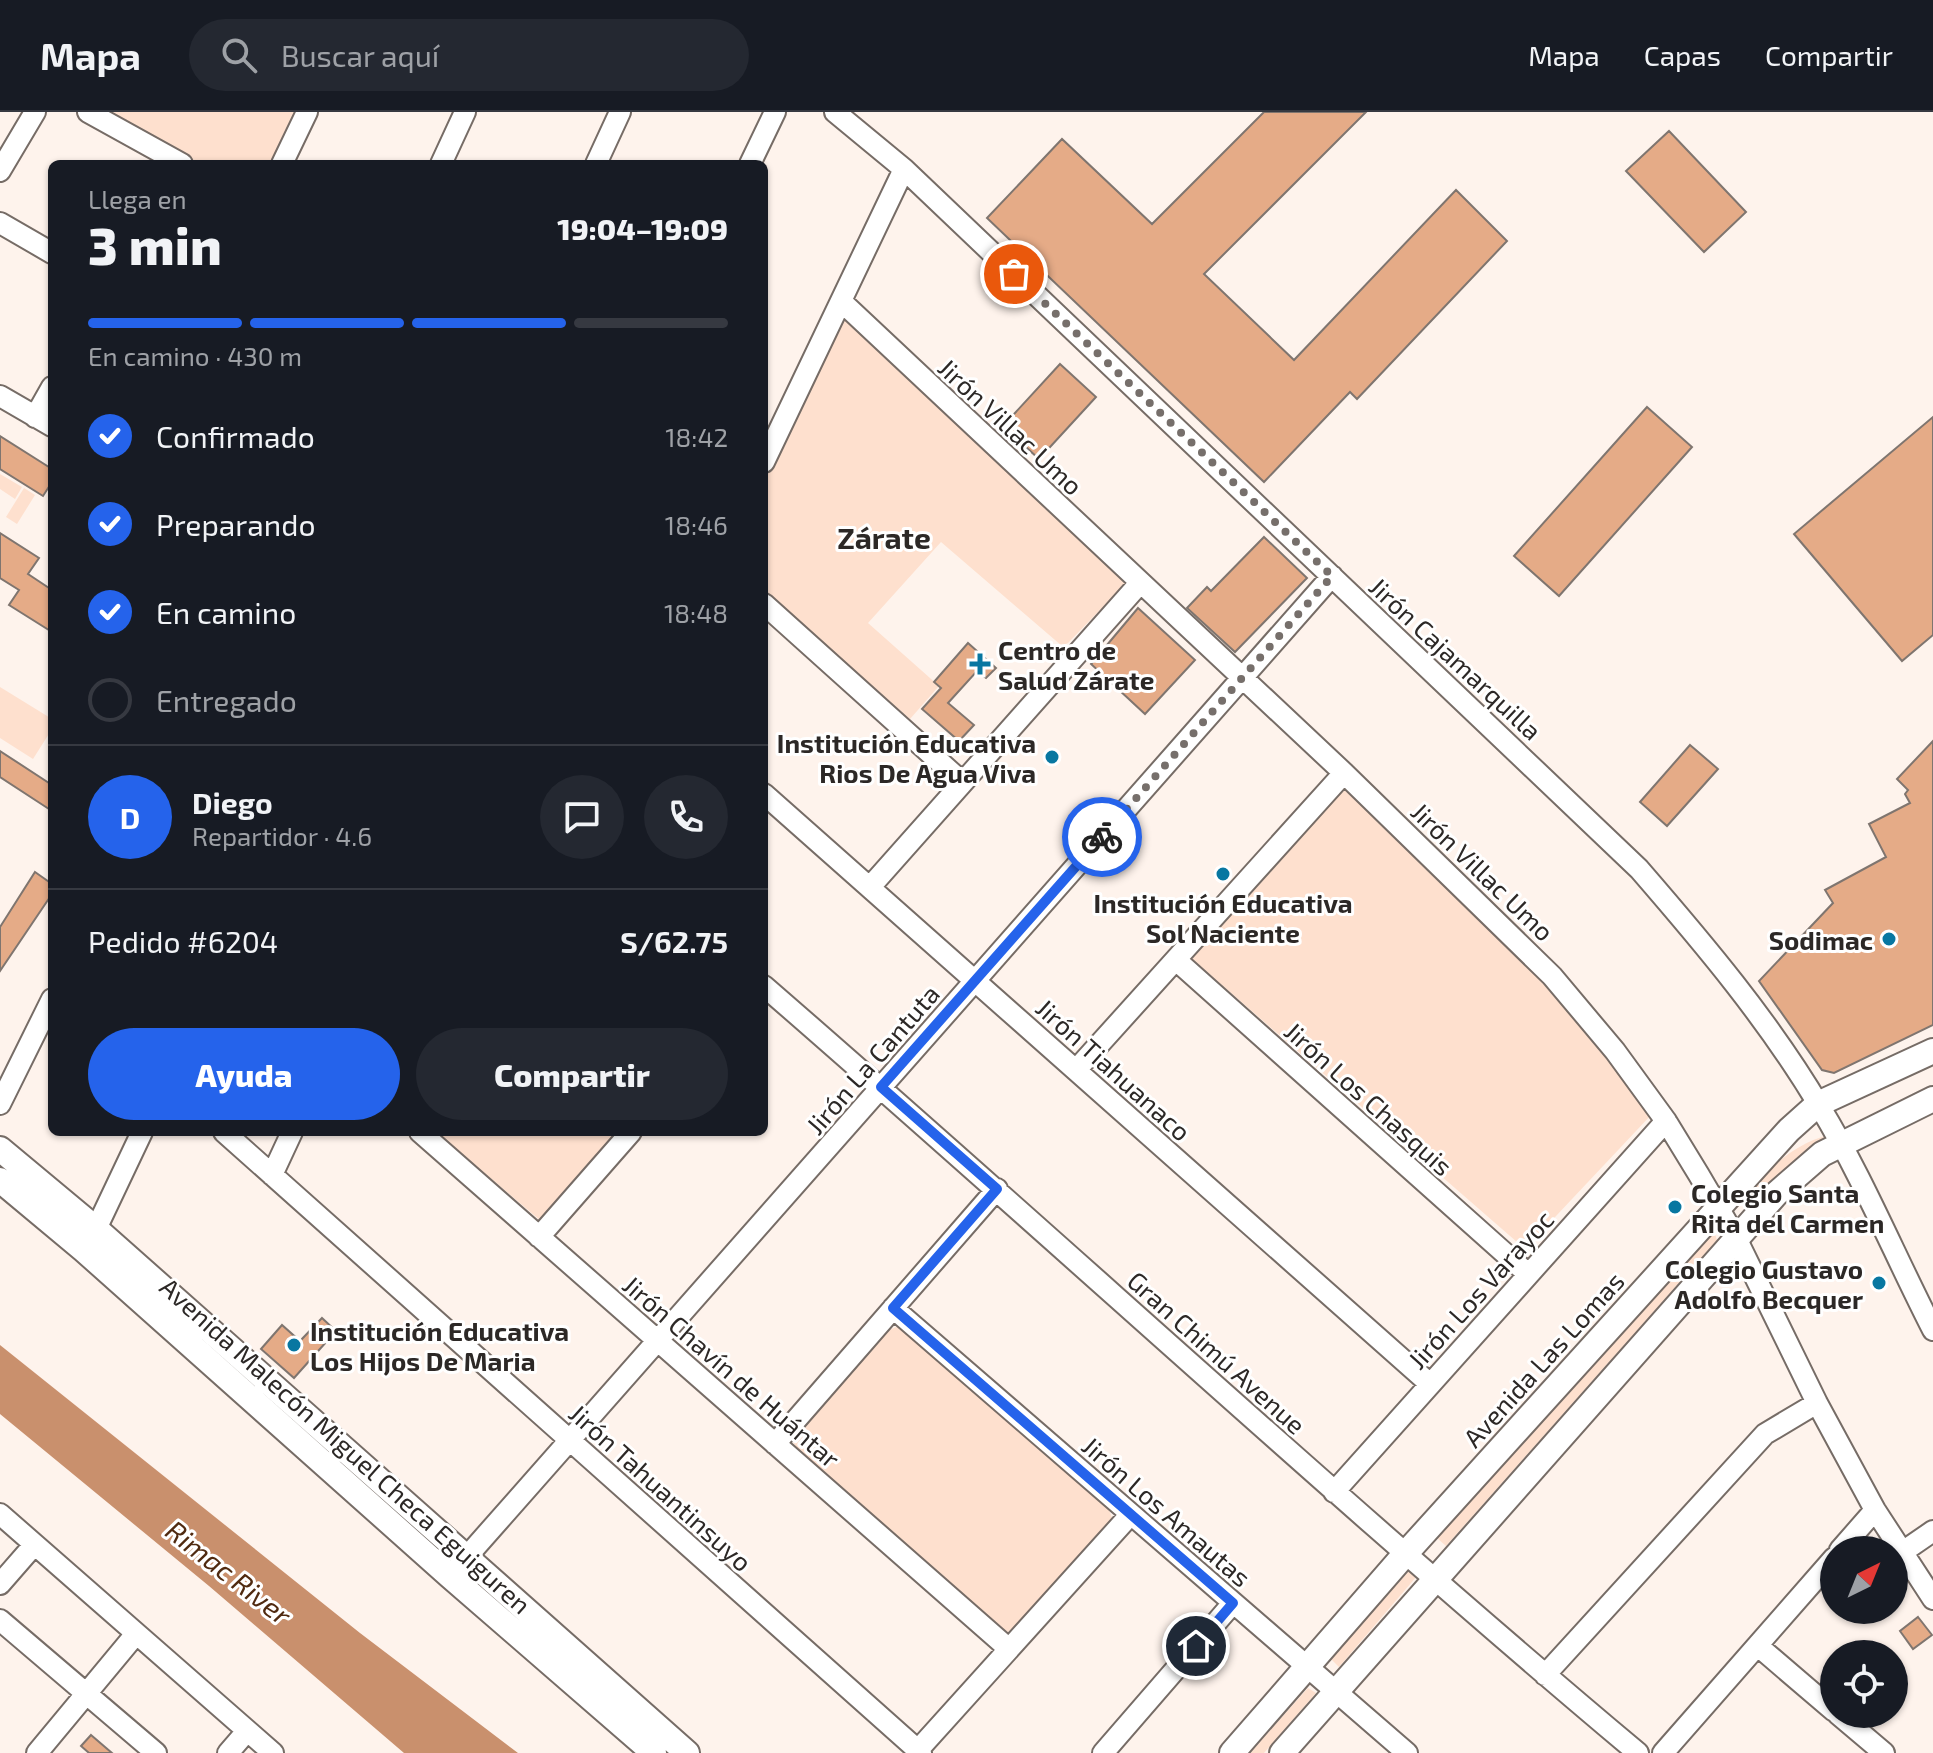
<!DOCTYPE html>
<html lang="es">
<head>
<meta charset="utf-8">
<style>
  body { margin:0; font-family:"Exo 2",sans-serif; background:#242831; color:#f1f3f6; height:100vh; display:flex; flex-direction:column; font-size:30px; white-space:nowrap }
  * { box-sizing:border-box; margin:0 }
  p { font-size:26px; color:#9ea1a6 }
  .icon { flex:none; width:44px; height:44px; fill:none; stroke:currentColor; stroke-width:2; stroke-linecap:round; stroke-linejoin:round }
  .map { position:relative; flex:1; overflow:hidden }
  .details { position:absolute; left:48px; top:48px; width:720px; height:976px; display:flex; flex-direction:column; background:#171b24; border-radius:12px; box-shadow:0 2px 6px #0004 }
  .details>* { flex:none }
  .needle { width:52px; rotate:43deg }
  .controls { position:absolute; left:1820px; top:1424px; display:grid; gap:16px }
  .controls a { display:grid; place-items:center; width:88px; height:88px; border-radius:50%; background:#171b24; box-shadow:0 2px 6px #0004; font-size:40px }
  .pin { position:absolute; display:grid; place-items:center; width:68px; height:68px; color:#fff; margin:-34px; border:4px solid #fff; border-radius:50%; box-shadow:0 2px 8px #0007 }
  .courier { position:absolute; display:grid; place-items:center; width:80px; height:80px; margin:-40px; border:6px solid #2563eb; border-radius:50%; background:#fff; color:#222; box-shadow:0 2px 10px #0007 }
  .overview em { font-style:normal; font-weight:800 }
  .overview div { display:flex; flex-direction:column-reverse }
  .overview { display:flex; align-items:center; justify-content:space-between; height:136px; padding:0 40px }
  h1 { font-size:52px; font-weight:800; line-height:60px }
  .bar { display:grid; grid-template-columns:repeat(4,1fr); gap:12px 8px; align-content:center; height:96px; padding:0 40px }
  .bar i { height:10px; border-radius:6px; background:#363941 }
  .bar .active { background:#2563eb }
  .bar p { grid-column:span 4 }
  .line { display:flex; align-items:center; gap:20px; padding:0 40px; border-top:2px solid #363941 }
  .line div { flex:1 }
  .round { display:grid; place-items:center; flex:none; width:84px; height:84px; border-radius:42px; background:#242831 }
  ol { padding:0 40px; list-style:none }
  li { display:flex; align-items:center; gap:24px; height:88px }
  li p { margin-inline-start:auto }
  li .icon { padding:8px; border-radius:50%; background:#2563eb; color:#fff; stroke-width:4 }
  li:last-child { color:#9ea1a6 }
  li i { width:44px; height:44px; border:4px solid #363941; border-radius:50% }
  .action { display:flex; gap:16px; margin-top:auto; padding:16px 40px }
  .action a { flex:1; height:92px; border-radius:48px; background:#2563eb; color:#fff; font-size:32px; font-weight:800; line-height:92px; text-align:center }
  .action a+a { background:#242831; color:#f1f3f6 }
  header { display:flex; align-items:center; gap:48px; box-sizing:border-box; height:112px; padding:0 40px; background:#171b24; border-bottom:2px solid #363941 }
  header strong { font-size:38px }
  nav { display:flex; gap:44px; margin-inline-start:auto; font-size:28px }
  .search { width:560px; height:72px; background:#242831; display:flex; align-items:center; gap:20px; box-sizing:border-box; padding:0 28px; border-radius:44px; color:#9ea1a6; font-size:30px }
  .map>svg:first-child { display:block }
  .green { fill:#fee0ce }
  .water { fill:#c9906d }
  .building { fill:#e5ab87; stroke:#7f756f; stroke-width:2 }
  .lines { fill:none; stroke-linecap:round; stroke-linejoin:round }
  .minor-casing { stroke:#766c66; stroke-width:24 }
  .major-casing { stroke:#766c66; stroke-width:28 }
  .minor { stroke:#fff; stroke-width:20 }
  .major { stroke:#fff; stroke-width:24 }
  .done { stroke:#766f6b; stroke-width:8; stroke-dasharray:0 14.4 }
  .route { stroke:#2563eb; stroke-width:10 }
  .poi-dot { fill:#0877a1; stroke:#fff; stroke-width:3 }
  .labels { text-anchor:middle; dominant-baseline:central; stroke-width:6; stroke-linejoin:round; paint-order:stroke }
  .street-label { font-size:26px; fill:#2c2826; stroke:#fff }
  .poi-label { font-size:26px; font-weight:bold; fill:#2c2826; stroke:#fff; text-anchor:start }
  .water-label { font-size:28px; font-style:italic; fill:#502a10; stroke:#fff }
  .quarter-label { font-size:30px; font-weight:bold; fill:#2c2826; stroke:#fff }
</style>
</head>
<body>
<header>
<strong>Mapa</strong>
<div class="search"><svg class="icon" aria-label="search" viewBox="0 0 24 24"><circle cx="10" cy="10" r="6"/><path d="M15 15l6 6"/></svg>Buscar aquí</div>
<nav><a>Mapa</a><a>Capas</a><a>Compartir</a></nav>
</header>
<div class="map">
<svg width="1933" height="1641" viewBox="0 0 1933 1641">
  <rect width="100%" height="100%" fill="#fef3ec"/>
  <path class="green" d="M103,0H298L273,52H195Z
    M845,203L1128,469L1068,531L1062,534L941,430L868,511L939,574L910,607L764,479V367Z
    M0,362L22,375L15,387L0,377Z
    M24,376L35,383L17,412L6,405Z
    M0,575L52,607V617L33,647L0,626Z
    M1344,676L1511,835L1584,917L1652,1002L1525,1137L1192,847Z
    M436,1020H623L541,1109Z
    M1828,1023L1794,1049L1746,1097L1741,1085C1770,1058 1789,1034 1828,1023Z
    M1713,1116L1717,1128L1446,1434L1437,1426Z
    M896,1215L904,1217L1109,1398L1112,1406L1110,1413L1016,1517L1008,1520L1000,1516L798,1338L793,1330L797,1322L887,1219Z
    M1410,1458L1417,1464L1339,1555L1330,1546Z
    M1308,1576L1316,1581L1264,1641H1250Z"/>
  <path class="water" d="M0,1233L360,1521L518,1641H404L209,1474L0,1302Z"/>
  <path class="building" d="M1264,0H1366L1204,162L1294,248L1456,78L1507,129L1357,287L1350,280L1264,370L987,106L1062,27L1152,112Z
    M1669,19L1746,100L1704,140L1626,59Z
    M1060,252L1096,285L1039,347L1003,314Z
    M1647,295L1692,335L1559,484L1514,444Z
    M1933,305V523L1902,549L1794,422Z
    M0,324L52,357V370L43,384L0,357Z
    M0,421L39,446L28,462L52,478V520L9,493L19,478L0,466Z
    M1264,425L1307,466L1235,540L1187,496L1207,475L1211,479Z
    M1138,496L1195,548L1145,602L1091,552Z
    M968,531L996,556L986,566L977,559L948,591L974,613L959,629L922,597L941,576L934,570Z
    M1933,629V913L1834,961L1822,958L1759,869L1833,791L1825,778L1886,745L1869,712L1910,691L1905,682L1908,678L1897,667Z
    M1690,633L1718,657L1667,714L1640,690Z
    M0,639L52,673V699L0,665Z
    M35,760L52,772V782L0,859V815Z
    M322,1206L336,1219L294,1266L261,1237L282,1213L300,1229Z
    M1918,1505L1932,1523L1913,1537L1900,1519Z
    M91,1623L112,1641H89L81,1634Z"/>
  <g class="lines">
    <defs>
      <path id="minor" d="M88,0L182,52
        M835,0L904,57L1639,757C1704,832 1769,909 1820,995C1863,1066 1895,1144 1933,1218
        M282,52L307,0
        M441,52L465,0
        M596,52L620,0
        M750,52L775,0
        M0,59L35,0
        M0,111L52,141
        M842,190L1344,661L1552,864L1615,939L1666,1009L1699,1063L1736,1126L1817,1291L1875,1398L1933,1487
        M0,284L52,314
        M35,305L52,275
        M764,350L904,57
        M764,492L962,670
        M764,682L1430,1272
        M870,775L1140,471
        M1176,848L1528,1162
        M764,874C1057,1128 1341,1392 1638,1641
        M1076,958L1344,661
        M0,992L52,887
        M224,1020L921,1641
        M420,1020L1009,1537
        M272,1063L292,1020
        M96,1117L142,1020
        M539,1125L631,1020
        M893,1196L1407,1641
        M775,1332L997,1077
        M1334,1380L1666,1009
        M0,1402L273,1641
        M1840,1438L1875,1398
        M1901,1441L1933,1419
        M456,1457L1332,464
        M0,1472L34,1433
        M0,1508L156,1641
        M1758,1534L1834,1599
        M1545,1563L1765,1322L1817,1291
        M1838,1602L1884,1641
        M918,1638L1131,1402
        M37,1641L135,1523
        M228,1641L247,1619
        M1103,1641L1233,1491
        M1663,1641L1834,1446"/>
      <path id="major" d="M0,1037L96,1117L687,1641
        M0,1068L84,1138L450,1464L654,1641
        M1232,1641L1406,1441L1789,1018L1818,992L1933,939
        M1282,1641L1776,1082L1822,1042L1933,987"/>
    </defs>
    <use href="#minor" class="minor-casing"/>
    <use href="#major" class="major-casing"/>
    <use href="#minor" class="minor"/>
    <use href="#major" class="major"/>
  </g>
  <g class="lines">
    <path class="done" d="M1014,162L1332,464L1102,725"/>
    <path class="route" d="M1102,725L881,975L997,1077L893,1196L1233,1491L1196,1534"/>
  </g>
  <g class="poi-dot">
    <path d="M976 540h8v8h8v8h-8v8h-8v-8h-8v-8h8z"/>
    <circle cx="1052" cy="645" r="8"/>
    <circle cx="1223" cy="762" r="8"/>
    <circle cx="1889" cy="827" r="8"/>
    <circle cx="1675" cy="1095" r="8"/>
    <circle cx="1879" cy="1171" r="8"/>
    <circle cx="294" cy="1233" r="8"/>
  </g>
  <g class="labels">
    <g class="street-label">
      <text transform="translate(1011 314) rotate(43)">Jirón Villac Umo</text>
      <text transform="translate(1456 546) rotate(43)">Jirón Cajamarquilla</text>
      <text transform="translate(1483 759) rotate(44)">Jirón Villac Umo</text>
      <text transform="translate(872 947) rotate(-49)">Jirón La Cantuta</text>
      <text transform="translate(1114 957) rotate(42)">Jirón Tiahuanaco</text>
      <text transform="translate(1369 986) rotate(42)">Jirón Los Chasquis</text>
      <text transform="translate(1480 1177) rotate(-48)">Jirón Los Varayoc</text>
      <text transform="translate(1217 1240) rotate(42)">Gran Chimú Avenue</text>
      <text transform="translate(1543 1247) rotate(-48)">Avenida Las Lomas</text>
      <text transform="translate(732 1259) rotate(41)">Jirón Chavín de Huántar</text>
      <text transform="translate(346 1333) rotate(42)">Avenida Malecón Miguel Checa Eguiguren</text>
      <text transform="translate(661 1375) rotate(42)">Jirón Tahuantinsuyo</text>
      <text transform="translate(1167 1399) rotate(41)">Jirón Los Amautas</text>
    </g>
    <g class="poi-label">
      <text x="998" y="537">Centro de<tspan x="998" dy="30">Salud Zárate</tspan></text>
      <text x="1036" y="630" text-anchor="end">Institución Educativa<tspan x="1036" dy="30">Rios De Agua Viva</tspan></text>
      <text x="1223" y="790" text-anchor="middle">Institución Educativa<tspan x="1223" dy="30">Sol Naciente</tspan></text>
      <text x="1873" y="827" text-anchor="end">Sodimac</text>
      <text x="1691" y="1080">Colegio Santa<tspan x="1691" dy="30">Rita del Carmen</tspan></text>
      <text x="1863" y="1156" text-anchor="end">Colegio Gustavo<tspan x="1863" dy="30">Adolfo Becquer</tspan></text>
      <text x="310" y="1218">Institución Educativa<tspan x="310" dy="30">Los Hijos De Maria</tspan></text>
    </g>
    <g class="water-label">
      <text transform="translate(229 1460) rotate(38)">Rimac River</text>
    </g>
    <g class="quarter-label">
      <text x="884" y="425">Zárate</text>
    </g>
  </g>
</svg>
<div class="controls">
<a><svg class="needle" viewBox="-14 -14 28 28"><path d="M0-13l5 13h-10z" fill="#e53935"/><path d="M0 13l5-13h-10z" fill="#9ea1a6"/></svg></a>
<a><svg class="icon" aria-label="locate" viewBox="0 0 24 24"><circle cx="12" cy="12" r="6"/><path d="M12 2v4M12 18v4M2 12h4M18 12h4"/></svg></a>
</div>
<div class="pin" style="left:1014px;top:162px;background:#ea580c"><svg class="icon" aria-label="bag" viewBox="0 0 24 24"><path d="M5 8h14l-1 12H6zM9 8a3 3 0 0 1 6 0"/></svg></div>
<div class="pin" style="left:1196px;top:1534px;background:#1f2937"><svg class="icon" aria-label="home" viewBox="0 0 24 24"><path d="M3 11l9-7 9 7M6 9v11h12V9"/></svg></div>
<div class="courier" style="left:1102px;top:725px"><svg class="icon" aria-label="bike" viewBox="0 0 24 24"><circle cx="6" cy="16" r="4"/><circle cx="18" cy="16" r="4"/><path d="M6 16l4-8h5l3 8M10 8l3 8H6M13 5h3"/></svg></div>
<section class="details">
<div class="overview"><div><h1>3 min</h1><p>Llega en</p></div><em>19:04–19:09</em></div>
<div class="bar"><i class="active"></i><i class="active"></i><i class="active"></i><i></i><p>En camino · 430 m</p></div>
<ol>
<li><svg class="icon" aria-label="check" viewBox="0 0 24 24"><path d="M5 12l5 5 9-10"/></svg>Confirmado<p>18:42</p></li>
<li><svg class="icon" aria-label="check" viewBox="0 0 24 24"><path d="M5 12l5 5 9-10"/></svg>Preparando<p>18:46</p></li>
<li><svg class="icon" aria-label="check" viewBox="0 0 24 24"><path d="M5 12l5 5 9-10"/></svg>En camino<p>18:48</p></li>
<li><i></i>Entregado</li>
</ol>
<div class="line" style="height:144px"><b class="round" style="background:#2563eb;color:#fff">D</b><div><b>Diego</b><p>Repartidor · 4.6</p></div><a class="round"><svg class="icon" aria-label="chat" viewBox="0 0 24 24"><path d="M4 5h16v11H9l-5 4z"/></svg></a><a class="round"><svg class="icon" aria-label="phone" viewBox="0 0 24 24"><path d="M5 4h4l2 5-3 2q2 4 5 5l2-3 5 2v4C11 20 4 13 5 4z"/></svg></a></div>
<div class="line" style="height:104px"><div>Pedido #6204</div><b>S/62.75</b></div>
<div class="action"><a>Ayuda</a><a>Compartir</a></div>
</section>
</div>
</body>
</html>
